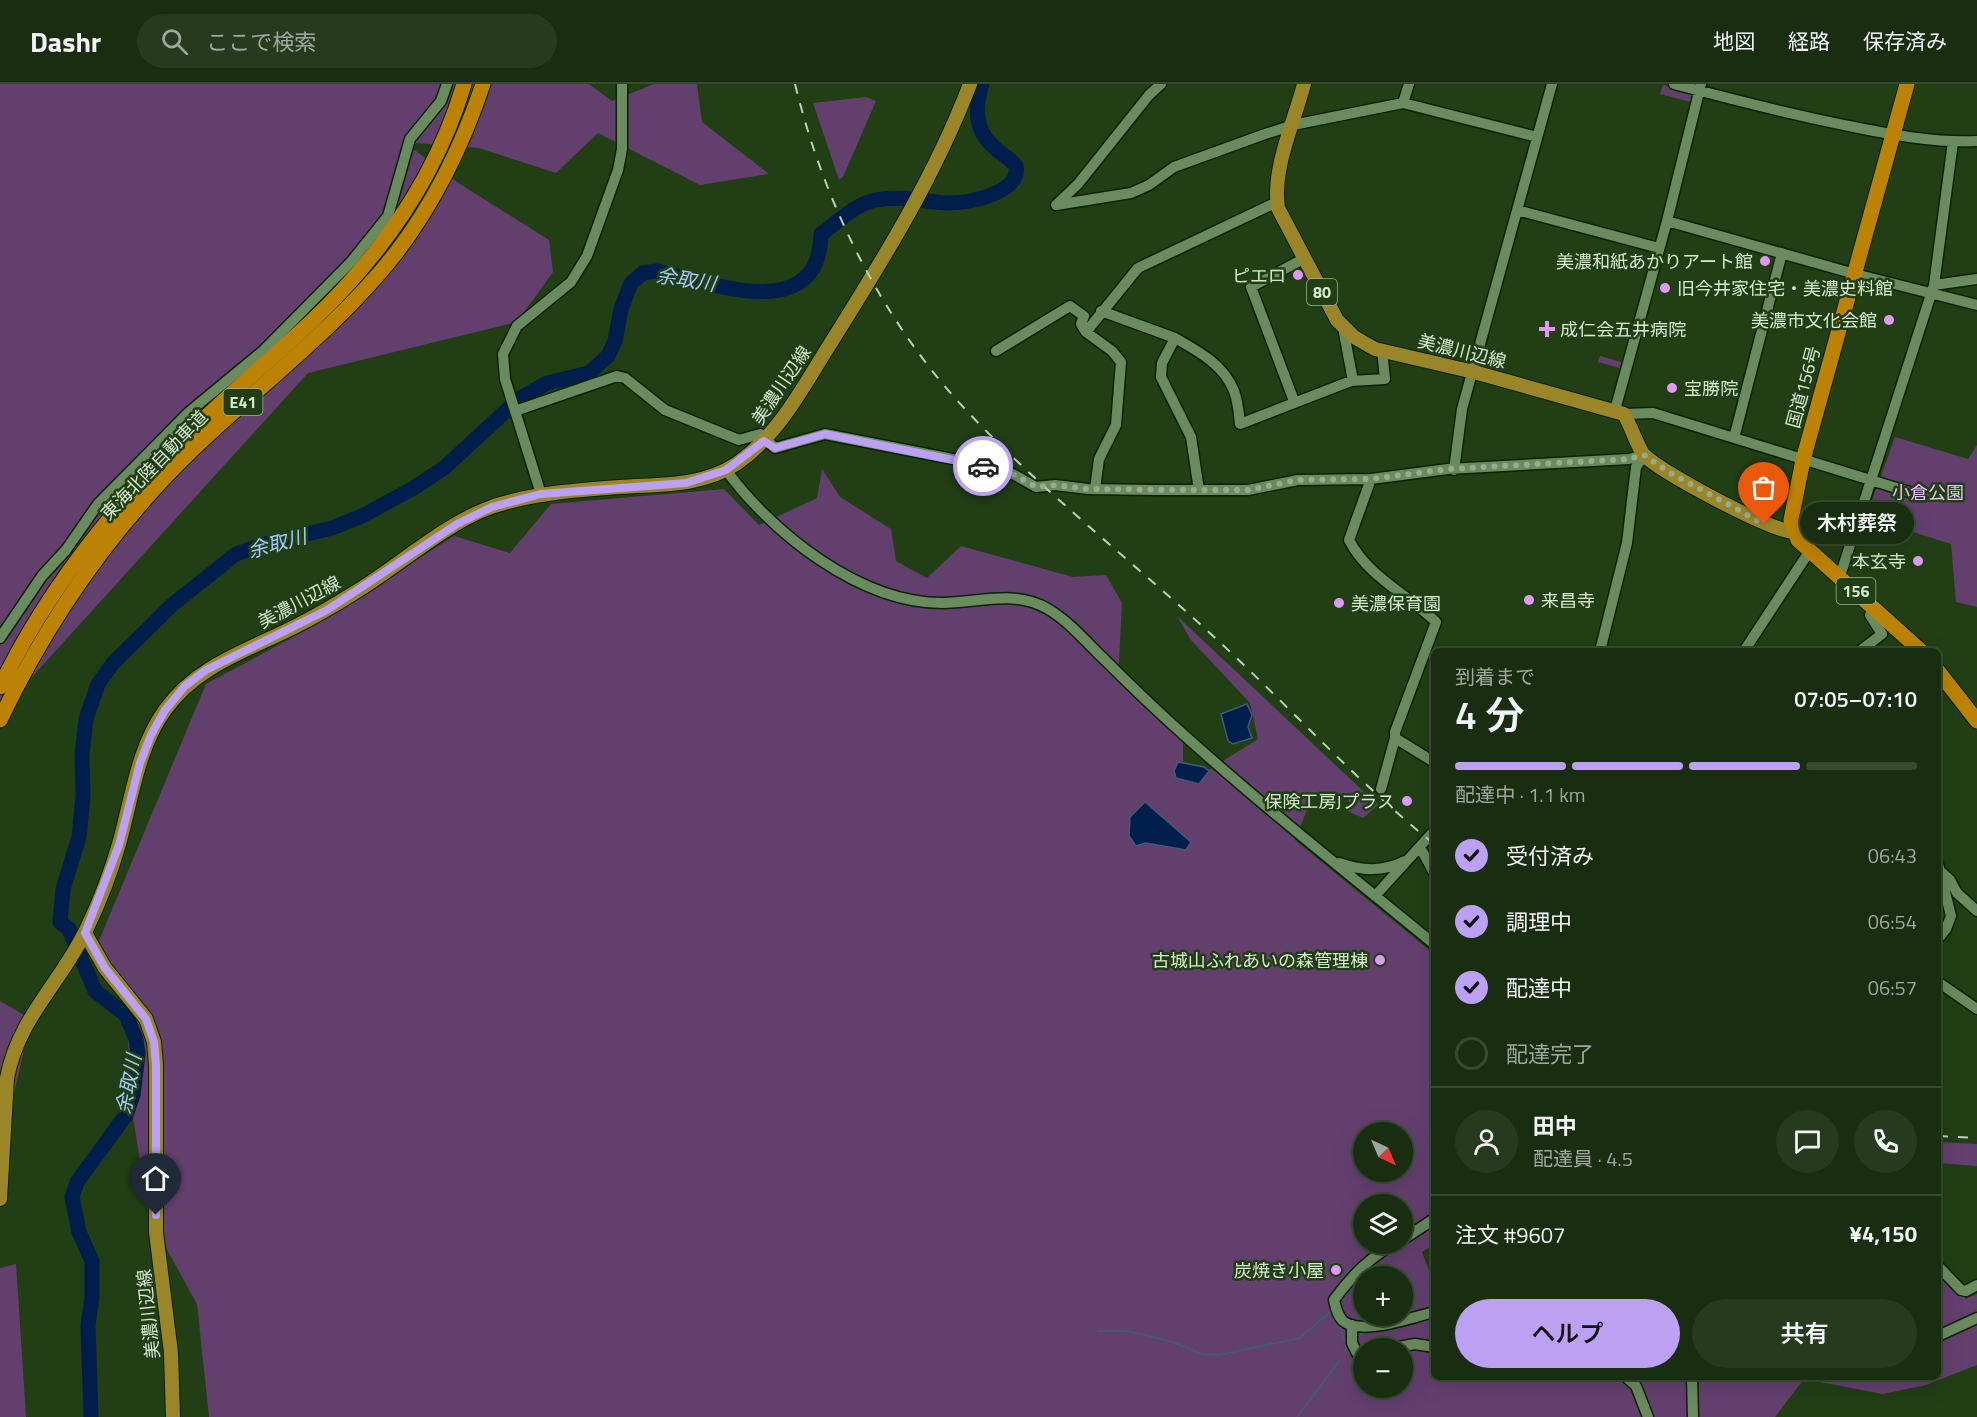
<!DOCTYPE html>
<html lang="ja">
<head>
<meta charset="utf-8">
<style>
  body { margin:0; font-family:"Titillium Web","Noto Sans JP",sans-serif; background:#263a1e; color:#f1f3f6; height:100vh; display:flex; flex-direction:column; font-size:22px; white-space:nowrap }
  * { box-sizing:border-box; margin:0 }
  p { font-size:20px; color:#9fa89f }
  .icon { flex:none; width:33px; height:33px; fill:none; stroke:currentColor; stroke-width:2; stroke-linecap:round; stroke-linejoin:round }
  .map { position:relative; flex:1; overflow:hidden }
  .side { position:absolute; left:1431px; top:564px; width:510px; height:732px; display:flex; flex-direction:column; background:#192e10; border-radius:9px; box-shadow:0 6px 24px #0002,0 0 0 2px #374a30 }
  .side>* { flex:none }
  .needle { width:39px; rotate:136deg }
  .controls { position:absolute; left:1353px; top:1038px; display:grid; gap:12px }
  .controls a { display:grid; place-items:center; width:60px; height:60px; border-radius:50%; background:#192e10; box-shadow:0 6px 24px #0002,0 0 0 2px #374a30; font-size:30px }
  .pin { position:absolute; display:grid; place-items:center; width:51px; height:51px; color:#fff; margin:-62px -26px; border-radius:50% 50% 50% 0; rotate:-45deg; box-shadow:0 0 6px #0007 }
  .pin .icon { rotate:45deg }
  .courier { position:absolute; display:grid; place-items:center; width:60px; height:60px; margin:-30px; border:4px solid #bca0f2; border-radius:50%; background:#fff; color:#222; box-shadow:0 2px 8px #0007 }
  .bubble { position:absolute; height:42px; border-radius:21px; background:#192e10; box-shadow:0 6px 24px #0002,0 0 0 2px #374a30; font-size:20px; font-weight:600; line-height:42px; text-align:center }
  .headline em { font-style:normal; font-weight:600 }
  .headline div { display:flex; flex-direction:column-reverse }
  .headline { display:flex; align-items:center; justify-content:space-between; height:102px; padding:0 24px }
  h1 { font-size:39px; font-weight:600; line-height:45px }
  .bar { display:grid; grid-template-columns:repeat(4,1fr); gap:9px 6px; align-content:center; height:72px; padding:0 24px }
  .bar i { height:8px; border-radius:4px; background:#374a30 }
  .bar .active { background:#bca0f2 }
  .bar p { grid-column:span 4 }
  .line { display:flex; align-items:center; gap:15px; padding:0 24px; border-top:2px solid #374a30 }
  .line div { flex:1 }
  .round { display:grid; place-items:center; flex:none; width:63px; height:63px; border-radius:32px; background:#263a1e }
  ol { padding:0 24px; list-style:none }
  li { display:flex; align-items:center; gap:18px; height:66px }
  li p { margin-inline-start:auto }
  li .icon { padding:6px; border-radius:50%; background:#bca0f2; color:#111; stroke-width:4 }
  li:last-child { color:#9fa89f }
  li i { width:33px; height:33px; border:3px solid #374a30; border-radius:50% }
  .primary-button { display:flex; gap:12px; margin-top:auto; padding:12px 24px }
  .primary-button a { flex:1; height:69px; border-radius:36px; background:#bca0f2; color:#111; font-size:24px; font-weight:600; line-height:69px; text-align:center }
  .primary-button a+a { background:#263a1e; color:#f1f3f6 }
  header { display:flex; align-items:center; gap:36px; box-sizing:border-box; height:84px; padding:0 30px; background:#192e10; border-bottom:2px solid #374a30 }
  header strong { font-size:28px }
  nav { display:flex; gap:33px; margin-inline-start:auto; font-size:21px }
  .search { width:420px; height:54px; background:#263a1e; display:flex; align-items:center; gap:15px; box-sizing:border-box; padding:0 21px; border-radius:33px; color:#9fa89f; font-size:22px }
  .map>svg:first-child { display:block }
  .green { fill:#633f6e; fill-rule:evenodd }
  .water { fill:#001e4c; stroke:#405b74; stroke-width:1.5 }
  .lines { fill:none; stroke-linecap:round; stroke-linejoin:round }
  .stream { stroke:#405b74; stroke-width:2 }
  .river { stroke:#001e4c; stroke-width:15 }
  .minor-casing { stroke:#082400; stroke-width:13 }
  .major-casing { stroke:#082400; stroke-width:16 }
  .highway-casing { stroke:#082400; stroke-width:17 }
  .minor { stroke:#6a8a5f; stroke-width:10 }
  .major { stroke:#9b8529; stroke-width:14 }
  .highway { stroke:#bb8205; stroke-width:15 }
  .rail { stroke:#bcd0b6; stroke-width:2; stroke-dasharray:10 10; stroke-linecap:butt }
  .done { stroke:#97ac8f; stroke-width:6; stroke-dasharray:0 10.8 }
  .route { stroke:#bca0f2; stroke-width:8 }
  .poi-dot { fill:#dd99f3; stroke:#213e15; stroke-width:2 }
  .labels { text-anchor:middle; dominant-baseline:central; stroke-width:5; stroke-linejoin:round; paint-order:stroke }
  .shield { fill:#213e15; stroke:#a0b598; stroke-width:1.5 }
  .shield-label { font-size:16px; font-weight:bold; fill:#d6e8d0 }
  .poi-label { font-size:18px; fill:#d6e8d0; stroke:#213e15; text-anchor:end }
  .street-label { font-size:18px; fill:#d6e8d0; stroke:#213e15 }
  .park-label { font-size:18px; fill:#eac0f8; stroke:#213e15 }
  .water-label { font-size:20px; font-style:italic; fill:#a1c7fe; stroke:#213e15 }
</style>
</head>
<body>
<header>
<strong>Dashr</strong>
<div class="search"><svg class="icon" aria-label="search" viewBox="0 0 24 24"><circle cx="10" cy="10" r="6"/><path d="M15 15l6 6"/></svg>ここで検索</div>
<nav><a>地図</a><a>経路</a><a>保存済み</a></nav>
</header>
<div class="map">
<svg width="1977" height="1333" viewBox="0 0 1977 1333">
  <rect width="100%" height="100%" fill="#213e15"/>
  <path class="green" d="M0,0H589L612,17L654,0H697L702,38L769,90L700,101L598,49L556,89L479,64L404,58L460,100L549,156L553,188L517,238L308,289L1,627L0,634Z
    M1663,1L1694,9L1691,18L1660,10Z
    M866,13L876,17L843,93L839,96L813,19Z
    M1600,272L1625,279L1623,285L1598,278Z
    M1895,353L1968,375L1977,361V523L1956,518L1951,460L1866,433Z
    M822,385L840,413L891,445L896,477L927,494L961,462L1073,493L1106,491L1122,519L1118,597L1183,657V687L1196,694L1258,655L1250,619L1190,555L1177,532L1378,721L1363,734L1349,728V713L1329,708L1312,713L1295,756L1434,870V1161L1422,1168L1434,1199V1293H1938V1187L1966,1215L1977,1210V1281L1926,1301L1883,1310L1804,1295L1775,1333H209L197,1220L149,1133L133,1033L126,924L96,864L206,600L314,542L454,452L510,469L551,420L724,405L759,441L817,414ZM1364,1048H1402V1088H1364ZM1364,1120H1402V1160H1364ZM1364,1192H1402V1232H1364ZM1364,1264H1402V1304H1364Z
    M0,917L31,935L0,1071Z
    M1938,1058L1977,1060V1082L1938,1079Z
    M16,1180L26,1333H0V1184Z"/>
  <path class="water" d="M1247,620L1252,631L1248,643L1252,654L1233,660L1228,657L1221,630Z
    M1178,678L1204,683L1209,687L1199,700L1176,694L1174,687Z
    M1145,718L1191,758L1186,766L1146,759L1136,762L1129,752L1130,733Z"/>
  <g class="lines">
    <path class="stream" d="M1334,1208L1348,1187L1359,1179
      M1337,1237L1347,1262L1344,1269
      M1098,1247H1125L1146,1251L1173,1258L1202,1270L1219,1271L1300,1254L1333,1225
      M1357,1251L1375,1247
      M1297,1333L1339,1277"/>
    <path class="river" d="M91,1333L88,1241L92,1213V1177L79,1148L72,1113L77,1098L126,1031L133,1011L138,970L136,955L126,931L95,907L69,845L60,838L63,805L79,753L83,712L82,671L86,635L98,600L113,579L172,521L236,470L265,460L332,444L362,432L412,405L444,384L519,315L547,299L589,289L608,272L615,257L621,225L631,199L643,189L657,187C712,199 819,242 821,150C835,140 850,125 866,119C893,109 921,118 948,119C970,119 1021,109 1016,82C1010,74 1001,70 994,63C974,46 975,22 982,0"/>
    <defs>
      <path id="minor" d="M1674,0C1734,16 1793,31 1854,43C1894,51 1935,59 1977,57
        M1403,19L1409,0
        M1056,121L1131,109L1149,101L1174,83L1265,50L1293,41L1403,19L1537,53
        M1056,121L1078,100L1149,11L1161,0
        M1517,126L1659,164
        M1667,137L1855,190L1977,221
        M1934,201L1977,195
        M1101,227L1175,254L1162,279L1161,293L1191,353L1199,406
        M1346,245L1344,249L1353,297
        M1086,248L1112,267L1121,278L1116,341L1099,375L1095,405
        M1175,254C1198,267 1224,281 1234,307C1238,317 1239,330 1240,340L1351,297L1385,295L1382,266
        M996,267L1070,222L1084,232L1081,240L1086,248L1138,184L1277,118
        M1294,317L1251,203L1305,174
        M1615,326L1667,137L1701,0
        M515,327L617,292L625,294L665,326L739,356L760,350L775,364L825,350L1004,385L1036,403L1055,401L1088,405L1154,406H1248L1298,396L1371,395L1448,385L1629,375L1644,371
        M1624,330L1653,329L1916,410
        M1734,354L1782,169
        M726,386C772,449 860,519 942,519C979,519 1014,505 1048,525C1070,538 1087,559 1105,576C1131,602 1157,627 1184,651C1265,724 1350,791 1434,860
        M1454,386L1462,325L1552,0
        M1371,395L1349,456C1368,493 1407,510 1436,538L1395,648V654L1434,678
        M541,410L505,295L503,270L517,242L571,198L587,172L618,86L622,65V0
        M1838,490L1842,486L1934,201L1953,58
        M0,554L42,492L66,466L98,420L189,328L263,267L351,178L388,132L410,55L441,17L447,0
        M1600,567L1627,459L1636,383L1644,371
        M1744,567L1809,468
        M1860,567L1882,550L1870,531L1873,522
        M1381,705L1395,654
        M1420,763L1434,789
        M1339,779C1363,787 1382,788 1405,777
        M1938,780L1951,832L1946,845L1938,855
        M1939,786L1950,796L1957,809L1977,827
        M1375,812L1434,747
        M1938,898L1977,925
        M1402,1156L1434,1135
        M1396,1160C1372,1170 1349,1195 1334,1216C1336,1224 1337,1231 1343,1237C1361,1252 1413,1233 1434,1228
        M1938,1182L1961,1206L1966,1207L1977,1201
        M1352,1241V1259L1357,1269L1364,1268
        M1938,1252L1977,1234
        M1393,1264L1415,1260L1434,1263
        M1626,1293L1636,1302L1648,1333
        M1692,1293L1693,1333"/>
      <path id="major" d="M1304,0C1294,39 1272,84 1278,124L1337,236L1354,253L1375,265L1474,288L1624,330C1630,340 1639,366 1644,371C1662,389 1769,446 1793,448
        M85,849L105,884L146,935L154,958L156,981V1148L171,1269L173,1333
        M0,1115L7,994C19,932 62,898 87,844C100,817 111,788 119,760C132,715 137,665 165,626C197,581 249,566 296,542C316,532 335,521 354,509C399,482 445,439 494,422C535,409 578,406 620,403C659,400 701,403 736,380C780,350 804,301 832,257C884,174 935,92 970,0"/>
      <path id="highway" d="M1907,0L1803,376L1791,436L1798,456L1921,567
        M1938,587L1977,637
        M0,603C45,510 110,427 183,355C225,313 271,276 314,235C382,170 437,91 464,0
        M0,636C41,550 91,474 156,403C231,321 327,257 396,169C435,118 463,60 483,0"/>
    </defs>
    <use href="#minor" class="minor-casing"/>
    <use href="#major" class="major-casing"/>
    <use href="#highway" class="highway-casing"/>
    <use href="#minor" class="minor"/>
    <use href="#major" class="major"/>
    <use href="#highway" class="highway"/>
    <path class="rail" d="M795,0C824,119 881,235 965,325C1038,403 1122,469 1201,541C1280,612 1351,693 1434,760
      M1938,1052L1977,1054"/>
  </g>
  <g class="lines">
    <path class="done" d="M983,382L1004,385L1036,403L1055,401L1088,405L1199,406H1248L1298,396L1371,395L1448,385L1629,375L1644,371L1667,387L1764,440"/>
    <path class="route" d="M156,1131V981L154,958L146,935L105,884L85,849L119,761L140,679L151,651L165,626L185,602L206,586L327,526L457,440L492,423L541,410L686,399L726,386L764,357L775,364L825,350L983,382"/>
  </g>
  <g class="poi-dot">
    <circle cx="1765" cy="177" r="6"/>
    <circle cx="1298" cy="191" r="6"/>
    <circle cx="1665" cy="204" r="6"/>
    <circle cx="1889" cy="236" r="6"/>
    <path d="M1544 236h6v6h6v6h-6v6h-6v-6h-6v-6h6z"/>
    <circle cx="1672" cy="304" r="6"/>
    <circle cx="1918" cy="477" r="6"/>
    <circle cx="1529" cy="516" r="6"/>
    <circle cx="1339" cy="519" r="6"/>
    <circle cx="1407" cy="717" r="6"/>
    <circle cx="1380" cy="876" r="6"/>
    <circle cx="1336" cy="1186" r="6"/>
  </g>
  <g class="labels">
    <g class="shield">
      <rect x="1307" y="195" width="30" height="26" rx="4.5"/>
      <rect x="223.5" y="305" width="39" height="26" rx="4.5"/>
      <rect x="1836.5" y="494" width="39" height="26" rx="4.5"/>
    </g>
    <g class="shield-label">
      <text x="1322" y="208">80</text>
      <text x="243" y="318">E41</text>
      <text x="1856" y="507">156</text>
    </g>
    <g class="poi-label">
      <text x="1753" y="177">美濃和紙あかりアート館</text>
      <text x="1286" y="191">ピエロ</text>
      <text x="1677" y="204" text-anchor="start">旧今井家住宅・美濃史料館</text>
      <text x="1877" y="236">美濃市文化会館</text>
      <text x="1560" y="245" text-anchor="start">成仁会五井病院</text>
      <text x="1684" y="304" text-anchor="start">宝勝院</text>
      <text x="1906" y="477">本玄寺</text>
      <text x="1541" y="516" text-anchor="start">来昌寺</text>
      <text x="1351" y="519" text-anchor="start">美濃保育園</text>
      <text x="1395" y="717">保険工房Jプラス</text>
      <text x="1368" y="876">古城山ふれあいの森管理棟</text>
      <text x="1324" y="1186">炭焼き小屋</text>
    </g>
    <g class="street-label">
      <text transform="translate(1462 267) rotate(14)">美濃川辺線</text>
      <text transform="translate(781 301) rotate(-56)">美濃川辺線</text>
      <text transform="translate(1803 303) rotate(-75)">国道156号</text>
      <text transform="translate(154 381) rotate(-46)">東海北陸自動車道</text>
      <text transform="translate(299 518) rotate(-28)">美濃川辺線</text>
      <text transform="translate(148 1230) rotate(-96)">美濃川辺線</text>
    </g>
    <g class="park-label">
      <text x="1928" y="408">小倉公園</text>
    </g>
    <g class="water-label">
      <text transform="translate(686 195) rotate(9)">余取川</text>
      <text transform="translate(277 459) rotate(-15)">余取川</text>
      <text transform="translate(128 1000) rotate(-79)">余取川</text>
    </g>
  </g>
</svg>
<div class="controls">
<a><svg class="needle" viewBox="-14 -14 28 28"><path d="M0-13l5 13h-10z" fill="#e53935"/><path d="M0 13l5-13h-10z" fill="#9fa89f"/></svg></a>
<a><svg class="icon" aria-label="layers" viewBox="0 0 24 24"><path d="M12 4l9 5-9 5-9-5zM3 14l9 5 9-5"/></svg></a>
<a>+</a>
<a>−</a>
</div>
<div class="pin" style="left:1764px;top:440px;background:#ea580c"><svg class="icon" aria-label="bag" viewBox="0 0 24 24"><path d="M5 8h14l-1 12H6zM9 8a3 3 0 0 1 6 0"/></svg></div>
<div class="pin" style="left:156px;top:1131px;background:#1f2937"><svg class="icon" aria-label="home" viewBox="0 0 24 24"><path d="M3 11l9-7 9 7M6 9v11h12V9"/></svg></div>
<div class="courier" style="left:983px;top:382px"><svg class="icon" aria-label="car" viewBox="0 0 24 24"><path d="M5 17H2v-5l4-1 3-4h7l3 4 3 1v5h-3M9 17h6M6 11h13"/><circle cx="7" cy="17" r="2"/><circle cx="17" cy="17" r="2"/></svg></div>
<div class="bubble" style="left:1800px;top:418px;width:114px">木村葬祭</div>
<section class="side">
<div class="headline"><div><h1>4 分</h1><p>到着まで</p></div><em>07:05–07:10</em></div>
<div class="bar"><i class="active"></i><i class="active"></i><i class="active"></i><i></i><p>配達中 · 1.1 km</p></div>
<ol>
<li><svg class="icon" aria-label="check" viewBox="0 0 24 24"><path d="M5 12l5 5 9-10"/></svg>受付済み<p>06:43</p></li>
<li><svg class="icon" aria-label="check" viewBox="0 0 24 24"><path d="M5 12l5 5 9-10"/></svg>調理中<p>06:54</p></li>
<li><svg class="icon" aria-label="check" viewBox="0 0 24 24"><path d="M5 12l5 5 9-10"/></svg>配達中<p>06:57</p></li>
<li><i></i>配達完了</li>
</ol>
<div class="line" style="height:108px"><a class="round"><svg class="icon" aria-label="person" viewBox="0 0 24 24"><circle cx="12" cy="8" r="4"/><path d="M4 21q1-7 8-7t8 7"/></svg></a><div><b>田中</b><p>配達員 · 4.5</p></div><a class="round"><svg class="icon" aria-label="chat" viewBox="0 0 24 24"><path d="M4 5h16v11H9l-5 4z"/></svg></a><a class="round"><svg class="icon" aria-label="phone" viewBox="0 0 24 24"><path d="M5 4h4l2 5-3 2q2 4 5 5l2-3 5 2v4C11 20 4 13 5 4z"/></svg></a></div>
<div class="line" style="height:78px"><div>注文 #9607</div><b>¥4,150</b></div>
<div class="primary-button"><a>ヘルプ</a><a>共有</a></div>
</section>
</div>
</body>
</html>
